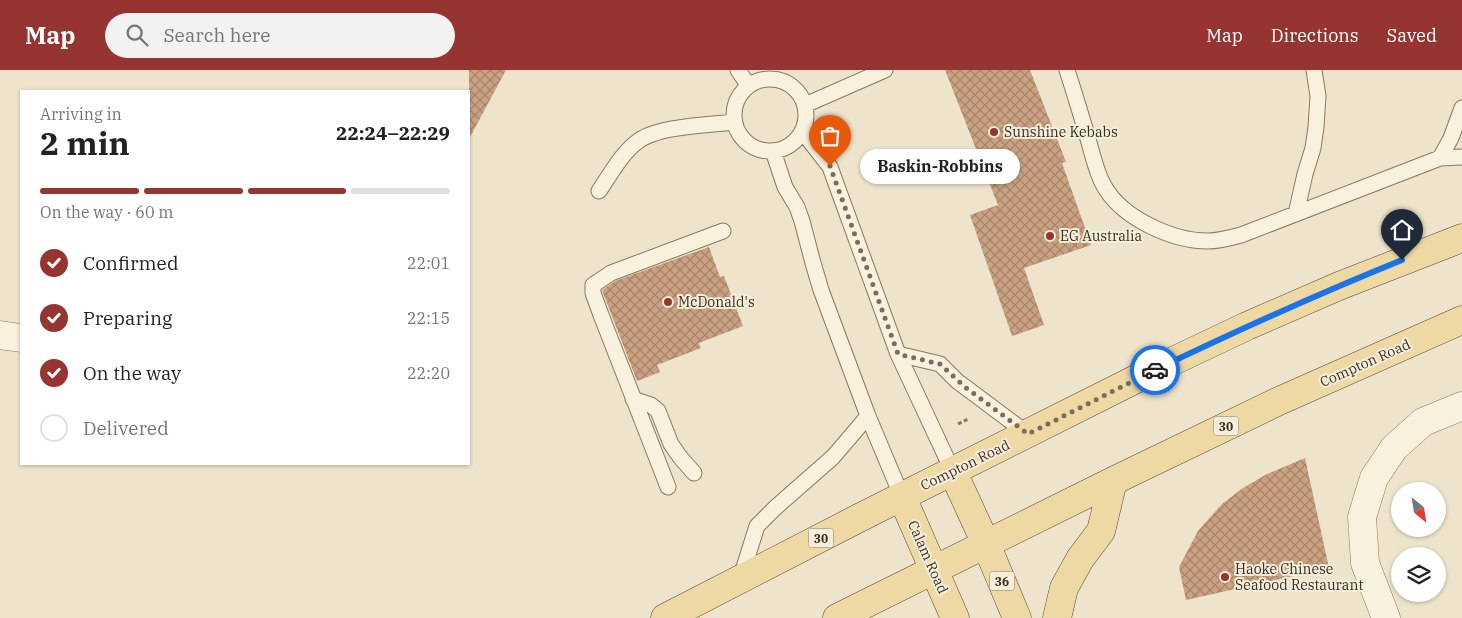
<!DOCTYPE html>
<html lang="en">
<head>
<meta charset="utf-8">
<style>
  body { margin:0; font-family:"IBM Plex Serif",serif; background:#f2f2f2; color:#222; height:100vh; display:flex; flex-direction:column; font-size:19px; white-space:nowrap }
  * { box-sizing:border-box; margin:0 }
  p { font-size:16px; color:#767676 }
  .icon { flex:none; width:28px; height:28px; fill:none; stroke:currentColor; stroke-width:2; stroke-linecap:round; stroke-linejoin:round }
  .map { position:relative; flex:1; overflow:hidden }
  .sheet { position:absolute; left:20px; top:20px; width:450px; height:375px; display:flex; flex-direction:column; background:#fff; border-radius:0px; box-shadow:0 1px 4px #0004 }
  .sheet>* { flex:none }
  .needle { width:32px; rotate:150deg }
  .controls { position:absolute; left:1391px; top:412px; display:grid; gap:10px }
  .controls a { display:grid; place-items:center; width:55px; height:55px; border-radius:50%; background:#fff; box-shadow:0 1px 4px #0004; font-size:25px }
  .pin { position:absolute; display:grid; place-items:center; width:42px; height:42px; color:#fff; margin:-51px -21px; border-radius:50% 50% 50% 0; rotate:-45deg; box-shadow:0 0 5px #0007 }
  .pin .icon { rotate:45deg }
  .courier { position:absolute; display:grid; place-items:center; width:50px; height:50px; margin:-25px; border:4px solid #1a73e8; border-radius:50%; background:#fff; color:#222; box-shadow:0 1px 6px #0007 }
  .bubble { position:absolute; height:35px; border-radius:18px; background:#fff; box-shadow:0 1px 4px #0004; font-size:16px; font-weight:700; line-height:35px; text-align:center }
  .headline em { font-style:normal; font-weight:700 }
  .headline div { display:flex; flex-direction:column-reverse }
  .headline { display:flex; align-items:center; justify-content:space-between; height:85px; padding:0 20px }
  h1 { font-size:32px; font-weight:700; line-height:38px }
  .bar { display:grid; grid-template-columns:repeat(4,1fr); gap:8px 5px; align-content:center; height:60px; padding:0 20px }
  .bar i { height:6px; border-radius:4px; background:#e0e0e0 }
  .bar .selected { background:#963431 }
  .bar p { grid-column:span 4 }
  ol { padding:0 20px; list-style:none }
  li { display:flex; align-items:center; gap:15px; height:55px }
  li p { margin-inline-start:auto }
  li .icon { padding:5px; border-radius:50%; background:#963431; color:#fff; stroke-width:4 }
  li:last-child { color:#767676 }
  li i { width:28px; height:28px; border:2px solid #e0e0e0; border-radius:50% }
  header { display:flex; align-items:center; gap:30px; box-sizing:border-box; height:70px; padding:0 25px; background:#963431; color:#fff }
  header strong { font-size:24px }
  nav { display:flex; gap:28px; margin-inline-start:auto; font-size:18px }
  .search { width:350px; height:45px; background:#f2f2f2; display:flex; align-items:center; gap:12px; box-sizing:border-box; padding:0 18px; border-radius:28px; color:#767676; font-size:19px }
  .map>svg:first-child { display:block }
  .building { fill:url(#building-cross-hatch) }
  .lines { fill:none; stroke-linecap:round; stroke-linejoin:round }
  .lane-casing { stroke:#8a775f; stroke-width:17 }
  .street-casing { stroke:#8a775f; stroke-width:29 }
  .primary-casing { stroke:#584533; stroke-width:29 }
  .path { stroke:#8a775f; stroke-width:3; stroke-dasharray:4 2.5; stroke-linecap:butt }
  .lane { stroke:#f8f1de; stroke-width:15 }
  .street { stroke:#f8f1de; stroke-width:28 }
  .primary { stroke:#eed9a5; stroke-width:28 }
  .done { stroke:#796e5d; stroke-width:5; stroke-dasharray:0 9 }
  .route { stroke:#1a73e8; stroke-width:6 }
  .poi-dot { fill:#963431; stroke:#f5eeda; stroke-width:2 }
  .labels { text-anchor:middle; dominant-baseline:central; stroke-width:4; stroke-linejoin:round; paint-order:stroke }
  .shield { fill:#f5eeda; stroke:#736859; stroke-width:1 }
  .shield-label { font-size:12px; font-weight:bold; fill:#3b2f22 }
  .poi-label { font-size:14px; fill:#3b2f22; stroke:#f5eeda; text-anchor:start }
  .street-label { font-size:14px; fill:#3b2f22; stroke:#f5eeda }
</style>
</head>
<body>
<header>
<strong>Map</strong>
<div class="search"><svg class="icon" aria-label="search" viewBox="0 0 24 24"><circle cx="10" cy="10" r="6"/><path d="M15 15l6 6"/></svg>Search here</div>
<nav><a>Map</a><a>Directions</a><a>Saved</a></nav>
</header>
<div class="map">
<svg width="1462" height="548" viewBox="0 0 1462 548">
  <defs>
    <pattern id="building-cross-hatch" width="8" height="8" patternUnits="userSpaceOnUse" patternTransform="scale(1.25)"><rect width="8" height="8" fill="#caa282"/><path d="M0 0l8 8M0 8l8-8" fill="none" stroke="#a5846a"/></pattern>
  </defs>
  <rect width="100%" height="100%" fill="#ede4cb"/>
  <path class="building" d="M469,0H506L469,69Z
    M945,0H1030L1066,92L1062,93L1091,175L1024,198L1044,255L1012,266L970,145L998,135Z
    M709,177L720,207L724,206L743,256L699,273L701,278L657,295L660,302L637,311L602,220L615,211Z
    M1305,388L1329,498L1186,530L1179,497L1198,461L1222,434L1243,418L1267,404Z"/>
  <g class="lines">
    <defs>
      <path id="lane" d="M738,0L748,15
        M1067,0C1075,25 1083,51 1090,76C1094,90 1097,104 1104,116C1122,148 1172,171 1208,171C1219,171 1230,168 1241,165L1440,88L1462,87
        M734 45a36 36 0 1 1 72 0a36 36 0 1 1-72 0Z
        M805,35L885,0
        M802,61L830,97L898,284L953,402
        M773,81L785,117L797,137L802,151L813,193L821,220L868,346L902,427
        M1440,88L1451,68L1462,38
        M599,121C610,105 621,84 637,72C656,56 709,55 734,52
        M1296,144L1305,104L1313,78L1316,57L1318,26L1314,0
        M898,284L940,294L957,311L1028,364
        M633,329L651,335L658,341L671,374L680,387L694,403
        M668,417L601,245L593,223V215L611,203L723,161
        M740,510L757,456L775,438L833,387L868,346"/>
      <path id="street" d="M0,265L21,268
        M1386,548L1365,493L1362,447L1374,408L1394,378L1423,352L1462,336"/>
      <path id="primary" d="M953,402L986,474L1017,548
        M902,427L955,548
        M665,548L859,448L1150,302L1247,256L1339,216L1462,168
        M837,548L1113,411L1279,331L1462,250
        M1057,548L1064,518L1080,489L1101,461L1113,411"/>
    </defs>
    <use href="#lane" class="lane-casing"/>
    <use href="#street" class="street-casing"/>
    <use href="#primary" class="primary-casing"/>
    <path class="path" d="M958,354L968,349"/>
    <use href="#lane" class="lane"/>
    <use href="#street" class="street"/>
    <use href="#primary" class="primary"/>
  </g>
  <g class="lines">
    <path class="done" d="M830,96L898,284L940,294L965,317L1028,364L1155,300"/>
    <path class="route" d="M1155,300C1236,261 1318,224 1402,190"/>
  </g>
  <g class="poi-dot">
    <circle cx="994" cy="62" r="5"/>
    <circle cx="1050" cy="166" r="5"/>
    <circle cx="668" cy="232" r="5"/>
    <circle cx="1225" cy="507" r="5"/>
  </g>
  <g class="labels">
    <g class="shield">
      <rect x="1213.5" y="346.5" width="25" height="19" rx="4"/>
      <rect x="808.5" y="458.5" width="25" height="19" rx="4"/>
      <rect x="989.5" y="501.5" width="25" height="19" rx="4"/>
    </g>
    <g class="shield-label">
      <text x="1226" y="356">30</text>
      <text x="821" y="468">30</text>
      <text x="1002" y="511">36</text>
    </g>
    <g class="poi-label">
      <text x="1004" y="62">Sunshine Kebabs</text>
      <text x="1060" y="166">EG Australia</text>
      <text x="678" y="232">McDonald's</text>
      <text x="1235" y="499">Haoke Chinese<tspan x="1235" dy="16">Seafood Restaurant</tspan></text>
    </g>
    <g class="street-label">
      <text transform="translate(1365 293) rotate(-24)">Compton Road</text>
      <text transform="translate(965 395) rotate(-26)">Compton Road</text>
      <text transform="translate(928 487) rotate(66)">Calam Road</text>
    </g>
  </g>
</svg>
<div class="controls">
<a><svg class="needle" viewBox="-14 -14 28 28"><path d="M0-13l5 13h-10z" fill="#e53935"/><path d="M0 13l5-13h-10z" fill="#767676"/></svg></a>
<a><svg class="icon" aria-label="layers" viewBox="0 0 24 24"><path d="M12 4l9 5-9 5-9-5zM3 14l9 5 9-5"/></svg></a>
</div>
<div class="pin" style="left:830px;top:96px;background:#ea580c"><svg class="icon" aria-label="bag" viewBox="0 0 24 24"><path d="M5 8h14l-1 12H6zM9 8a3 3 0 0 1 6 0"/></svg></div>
<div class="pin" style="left:1402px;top:190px;background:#1f2937"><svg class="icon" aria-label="home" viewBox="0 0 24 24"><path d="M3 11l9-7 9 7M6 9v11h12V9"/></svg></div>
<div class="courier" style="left:1155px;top:300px"><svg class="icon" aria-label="car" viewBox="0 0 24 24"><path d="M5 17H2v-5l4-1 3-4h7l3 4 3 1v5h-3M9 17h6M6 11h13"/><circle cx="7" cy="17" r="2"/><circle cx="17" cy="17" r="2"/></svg></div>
<div class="bubble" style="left:860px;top:79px;width:160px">Baskin-Robbins</div>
<section class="sheet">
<div class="headline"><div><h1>2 min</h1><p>Arriving in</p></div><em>22:24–22:29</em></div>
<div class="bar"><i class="selected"></i><i class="selected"></i><i class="selected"></i><i></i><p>On the way · 60 m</p></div>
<ol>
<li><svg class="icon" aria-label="check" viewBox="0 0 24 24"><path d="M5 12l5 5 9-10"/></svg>Confirmed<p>22:01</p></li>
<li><svg class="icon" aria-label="check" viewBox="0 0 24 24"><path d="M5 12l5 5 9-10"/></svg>Preparing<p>22:15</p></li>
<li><svg class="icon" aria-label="check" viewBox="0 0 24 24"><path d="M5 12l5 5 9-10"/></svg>On the way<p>22:20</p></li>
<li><i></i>Delivered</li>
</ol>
</section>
</div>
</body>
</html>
